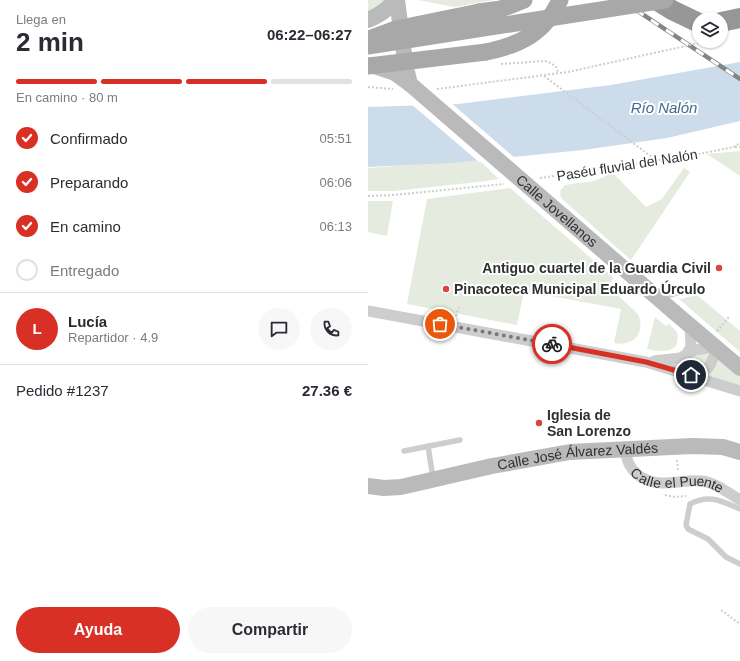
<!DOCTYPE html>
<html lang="es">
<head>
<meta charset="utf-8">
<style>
  body { margin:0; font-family:Helvetica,sans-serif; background:#f7f7f7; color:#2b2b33; height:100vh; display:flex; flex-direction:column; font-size:15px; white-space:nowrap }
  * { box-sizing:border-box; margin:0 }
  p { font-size:13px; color:#7c7c81 }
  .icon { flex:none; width:22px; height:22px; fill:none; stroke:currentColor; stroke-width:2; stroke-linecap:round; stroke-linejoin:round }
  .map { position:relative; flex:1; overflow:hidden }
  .sheet { display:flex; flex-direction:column; background:#fff; width:368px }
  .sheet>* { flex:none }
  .tools { position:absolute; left:324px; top:12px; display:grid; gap:8px }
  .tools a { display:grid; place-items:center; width:36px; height:36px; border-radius:50%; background:#fff; box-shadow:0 1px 3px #0004; font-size:20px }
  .pin { position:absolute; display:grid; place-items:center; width:34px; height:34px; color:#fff; margin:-17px; border:2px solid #fff; border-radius:50%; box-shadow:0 1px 4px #0007 }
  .courier { position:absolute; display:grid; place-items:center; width:40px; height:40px; margin:-20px; border:3px solid #d93025; border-radius:50%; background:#fff; color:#222; box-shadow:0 1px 5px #0007 }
  .overview em { font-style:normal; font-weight:800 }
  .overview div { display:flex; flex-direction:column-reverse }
  .overview { display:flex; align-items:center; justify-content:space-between; height:68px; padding:0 16px }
  h1 { font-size:26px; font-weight:800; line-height:30px }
  .bar { display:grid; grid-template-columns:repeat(4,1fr); gap:6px 4px; align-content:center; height:48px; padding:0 16px }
  .bar i { height:5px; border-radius:3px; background:#e1e1e2 }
  .bar .on { background:#d93025 }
  .bar p { grid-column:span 4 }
  .line { display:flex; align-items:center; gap:10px; padding:0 16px; border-top:1px solid #e1e1e2 }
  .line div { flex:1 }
  .round { display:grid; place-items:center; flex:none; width:42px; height:42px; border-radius:21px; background:#f7f7f7 }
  ol { padding:0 16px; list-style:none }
  li { display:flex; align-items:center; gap:12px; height:44px }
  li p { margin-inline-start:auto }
  li .icon { padding:4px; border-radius:50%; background:#d93025; color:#fff; stroke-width:4 }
  li:last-child { color:#7c7c81 }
  li i { width:22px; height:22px; border:2px solid #e1e1e2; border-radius:50% }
  .cta { display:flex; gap:8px; margin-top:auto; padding:8px 16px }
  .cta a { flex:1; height:46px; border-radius:24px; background:#d93025; color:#fff; font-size:16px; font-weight:800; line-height:46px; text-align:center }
  .cta a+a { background:#f7f7f7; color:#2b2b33 }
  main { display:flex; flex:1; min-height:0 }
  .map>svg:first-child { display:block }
  .green { fill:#e5ecdf }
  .water { fill:#cddcea }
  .pier { fill:#fff }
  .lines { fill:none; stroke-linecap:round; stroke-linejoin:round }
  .path { stroke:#cdcdcd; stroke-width:2; stroke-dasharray:2 2; stroke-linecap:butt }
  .lane { stroke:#cdcdcd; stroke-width:5.5 }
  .street { stroke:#cdcdcd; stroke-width:11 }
  .secondary { stroke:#bababa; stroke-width:16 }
  .primary { stroke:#a8a8a8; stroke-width:17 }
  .highway { stroke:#979797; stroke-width:20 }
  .rail-casing { stroke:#858585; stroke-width:4.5 }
  .rail { stroke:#fff; stroke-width:3; stroke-dasharray:9; stroke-linecap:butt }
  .path-bridge { stroke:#cdcdcd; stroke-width:2; stroke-dasharray:2 2; stroke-linecap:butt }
  .secondary-bridge { stroke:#bababa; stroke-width:16 }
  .primary-bridge { stroke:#a8a8a8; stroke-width:17 }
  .done { stroke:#787878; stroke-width:4; stroke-dasharray:0 7.2 }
  .route { stroke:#d93025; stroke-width:5 }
  .poi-dot { fill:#d94540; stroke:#fff; stroke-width:1.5 }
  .labels { text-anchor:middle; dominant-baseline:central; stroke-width:4; stroke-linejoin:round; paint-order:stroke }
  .street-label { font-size:14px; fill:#303030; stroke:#fff }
  .poi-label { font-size:14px; font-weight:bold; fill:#303030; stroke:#fff; text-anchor:start }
  .water-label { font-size:15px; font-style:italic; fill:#43698d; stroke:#fff }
</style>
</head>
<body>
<main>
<section class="sheet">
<div class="overview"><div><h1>2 min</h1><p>Llega en</p></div><em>06:22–06:27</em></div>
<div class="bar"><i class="on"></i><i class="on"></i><i class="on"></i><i></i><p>En camino · 80 m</p></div>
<ol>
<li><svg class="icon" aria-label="check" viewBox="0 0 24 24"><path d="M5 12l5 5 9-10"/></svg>Confirmado<p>05:51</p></li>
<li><svg class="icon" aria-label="check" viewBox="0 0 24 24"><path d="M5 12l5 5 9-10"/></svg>Preparando<p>06:06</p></li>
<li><svg class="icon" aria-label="check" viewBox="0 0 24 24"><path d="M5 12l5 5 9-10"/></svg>En camino<p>06:13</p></li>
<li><i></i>Entregado</li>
</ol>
<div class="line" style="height:72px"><b class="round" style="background:#d93025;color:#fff">L</b><div><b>Lucía</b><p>Repartidor · 4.9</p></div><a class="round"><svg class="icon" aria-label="chat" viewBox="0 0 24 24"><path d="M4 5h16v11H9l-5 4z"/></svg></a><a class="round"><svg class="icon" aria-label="phone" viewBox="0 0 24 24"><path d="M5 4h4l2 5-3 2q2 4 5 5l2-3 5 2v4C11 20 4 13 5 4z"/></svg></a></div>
<div class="line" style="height:52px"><div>Pedido #1237</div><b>27.36 €</b></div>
<div class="cta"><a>Ayuda</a><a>Compartir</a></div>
</section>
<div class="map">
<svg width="372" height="661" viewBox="0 0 372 661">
  <rect width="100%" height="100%" fill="#fff"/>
  <path class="green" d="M0,0H26L0,20Z
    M50,0H126L86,7Z
    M372,151V176L339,154Z
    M111,160L131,179L119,181L26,191H0V168Z
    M316,168L322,172L263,260L193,198L192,191L197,185L226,181L245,173L278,207L294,199Z
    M142,188L246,278L240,286L270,314C278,333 266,347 246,343L253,309L156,291L149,325L39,304L59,199Z
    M0,201H25L19,236L0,232Z
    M329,295L372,331V352L309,297L312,299Z
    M287,317L298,326L301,324L309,332C314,355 293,352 279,349Z
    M337,353L341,357C334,377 314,368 299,364Z
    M349,359L372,377V388L337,375Z"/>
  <path class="water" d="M372,62V121L299,138L215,150L84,163L0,167V107L90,104L243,85Z"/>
  <path class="pier" d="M82,102L147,158L111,162L43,104Z"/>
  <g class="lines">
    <path class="path" d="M133,64L177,61L183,63L189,68L190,74
      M176,76L289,161
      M0,87L25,89
      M69,89L200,72
      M367,147H372
      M172,178L331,154L366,147L372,143
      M0,196L26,195L136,184
      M88,316L91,307
      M349,331L361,317
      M309,460L310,471
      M297,495L307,497L318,496
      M353,610L372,624"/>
    <path class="lane" d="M292,298L325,288
      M60,446L65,478
      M36,451L92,440
      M372,509C353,501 342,494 322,504L318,525L320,529L340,539L358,557L372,564"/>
    <g class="street">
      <path d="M0,311L278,362L372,391"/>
      <path d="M318,355L323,347L322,326"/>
      <path d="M286,361L312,358L327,350L348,347C343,366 343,370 324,375"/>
      <path id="s1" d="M258,450C258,458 260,464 265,470C284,492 309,479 333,481C347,482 360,493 372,500"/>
    </g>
    <g class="secondary">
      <path d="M29,0L38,68L42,84"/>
      <path d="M0,20C11,15 20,10 26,0"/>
      <path d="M3,65L27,73L42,84"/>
      <path d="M306,312L372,368"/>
      <path id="s2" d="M0,486L16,488L33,487L124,466L202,452L324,446L355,447L372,452"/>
    </g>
    <path class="primary" d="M111,12L133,9L156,0
      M118,52C152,45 177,33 192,0"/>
    <path class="highway" d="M288,0L304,10L331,23
      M353,22L372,18"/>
    <defs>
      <path id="rail" d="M253,0L372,79"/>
    </defs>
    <use href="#rail" class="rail-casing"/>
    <use href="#rail" class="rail"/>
    <path class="path-bridge" d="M200,72L340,41"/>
    <path class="secondary-bridge" id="s3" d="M42,84L306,312"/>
    <path class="primary-bridge" d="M1,39L28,29L111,12
      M0,46L297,0
      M0,66L118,52"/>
  </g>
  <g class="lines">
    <path class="done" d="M72,324L184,344"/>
    <path class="route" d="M184,344L278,362L323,375"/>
  </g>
  <g class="poi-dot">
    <circle cx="351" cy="268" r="4"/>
    <circle cx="78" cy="289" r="4"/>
    <circle cx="171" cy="423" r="4"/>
  </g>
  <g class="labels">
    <g class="street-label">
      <text transform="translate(259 165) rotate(-9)">Paséu fluvial del Nalón</text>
      <text stroke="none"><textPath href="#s3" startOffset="194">Calle Jovellanos</textPath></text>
      <text stroke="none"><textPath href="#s2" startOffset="213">Calle José Álvarez Valdés</textPath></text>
      <text stroke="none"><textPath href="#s1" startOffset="69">Calle el Puente</textPath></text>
    </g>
    <g class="poi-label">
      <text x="343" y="268" text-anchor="end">Antiguo cuartel de la Guardia Civil</text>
      <text x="86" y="289">Pinacoteca Municipal Eduardo Úrculo</text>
      <text x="179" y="415">Iglesia de<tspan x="179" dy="16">San Lorenzo</tspan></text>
    </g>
    <g class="water-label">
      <text x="296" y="107">Río Nalón</text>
    </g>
  </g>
</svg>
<div class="tools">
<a><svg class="icon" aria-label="layers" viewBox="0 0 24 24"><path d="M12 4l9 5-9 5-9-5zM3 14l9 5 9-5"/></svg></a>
</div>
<div class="pin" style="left:72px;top:324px;background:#ea580c"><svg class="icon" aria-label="bag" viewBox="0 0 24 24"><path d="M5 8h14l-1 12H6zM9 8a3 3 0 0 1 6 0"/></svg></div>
<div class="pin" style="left:323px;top:375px;background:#1f2937"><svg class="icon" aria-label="home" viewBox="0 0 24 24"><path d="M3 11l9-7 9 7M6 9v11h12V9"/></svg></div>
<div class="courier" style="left:184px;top:344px"><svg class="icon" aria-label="bike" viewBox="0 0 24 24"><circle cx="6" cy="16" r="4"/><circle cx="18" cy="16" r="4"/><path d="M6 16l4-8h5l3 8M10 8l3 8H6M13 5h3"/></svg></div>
</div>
</main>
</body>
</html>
